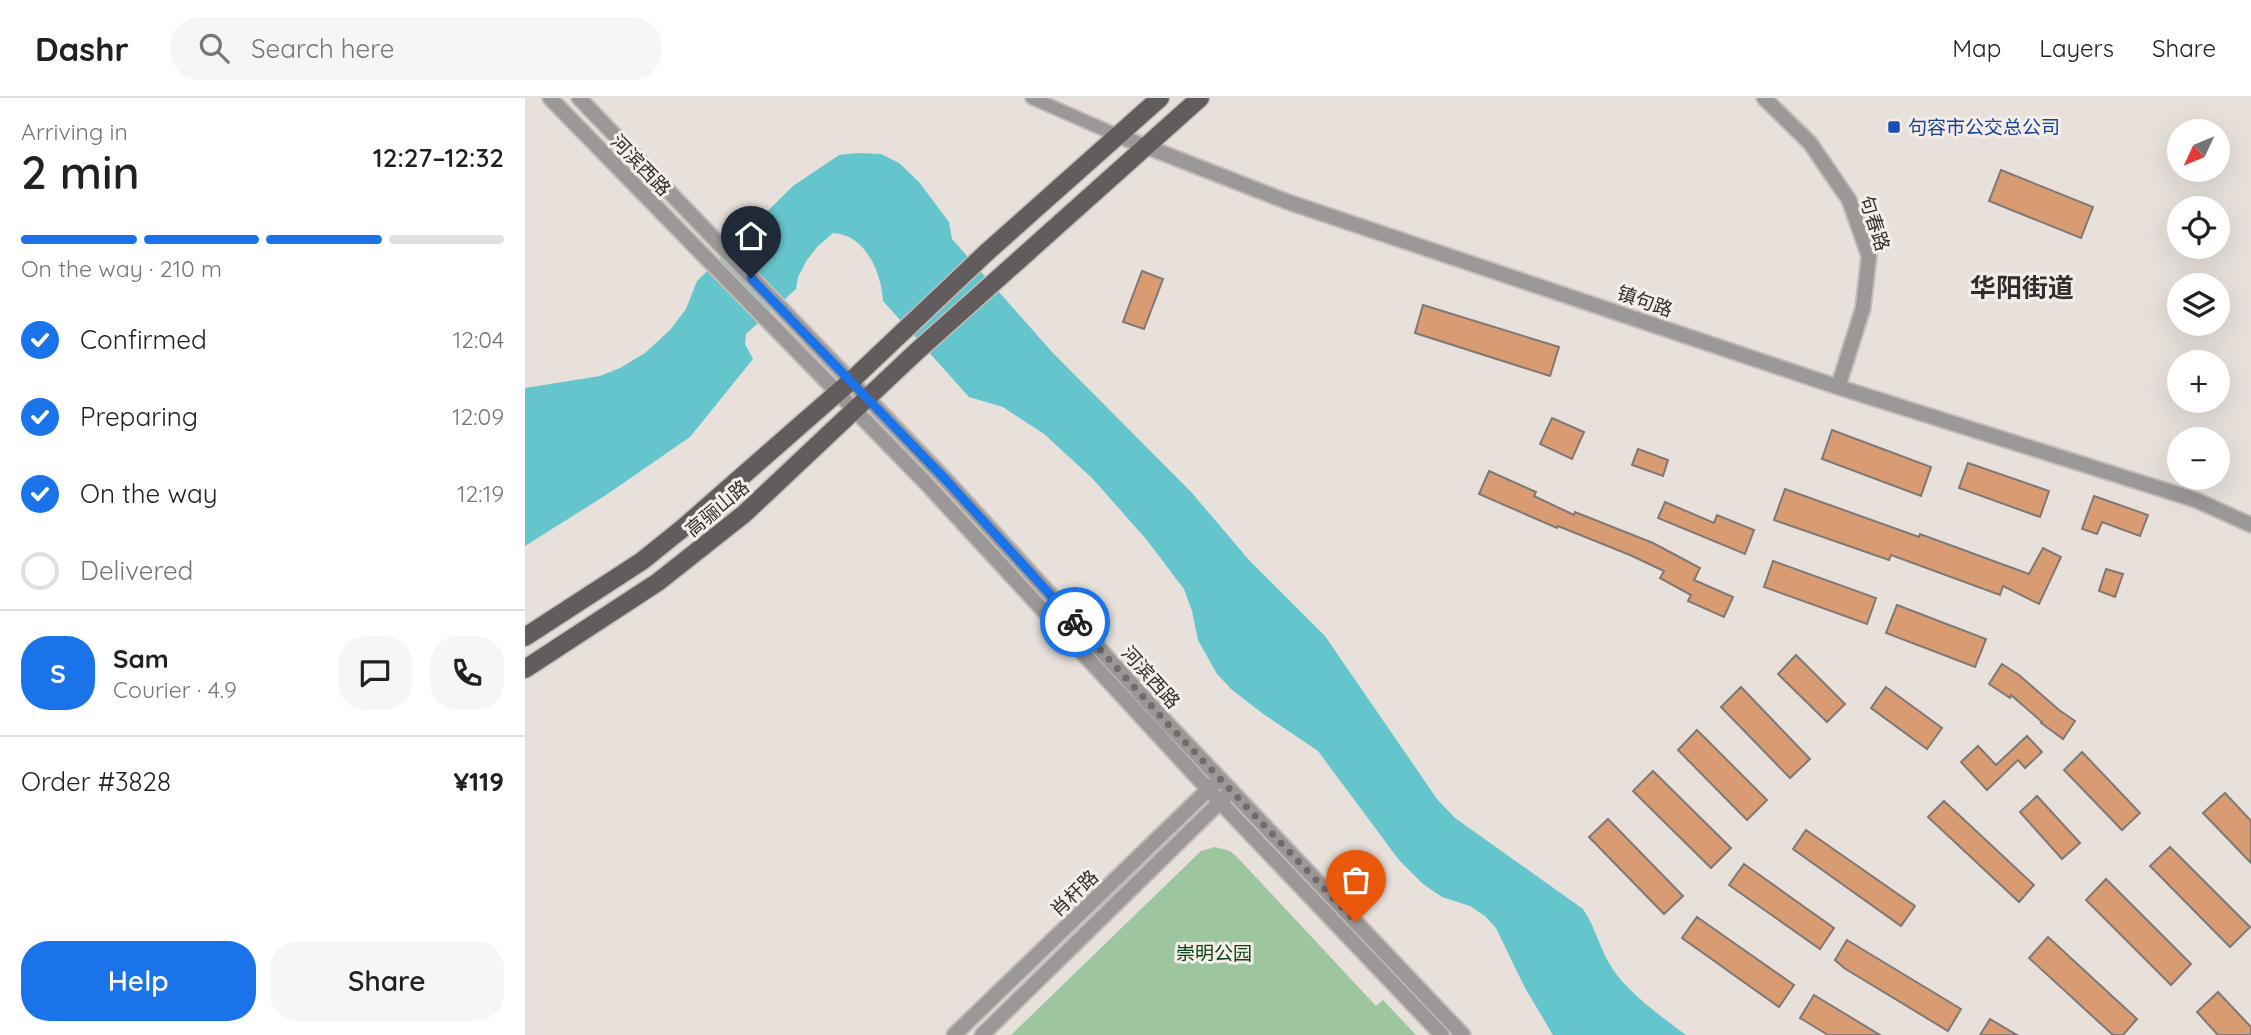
<!DOCTYPE html>
<html lang="en">
<head>
<meta charset="utf-8">
<style>
  body { margin:0; font-family:Quicksand,"Noto Sans SC",sans-serif; background:#f6f6f6; color:#202124; height:100vh; display:flex; flex-direction:column; font-size:26px; white-space:nowrap }
  * { box-sizing:border-box; margin:0 }
  p { font-size:23px; color:#757577 }
  .icon { flex:none; width:38px; height:38px; fill:none; stroke:currentColor; stroke-width:2; stroke-linecap:round; stroke-linejoin:round }
  .map { position:relative; flex:1; overflow:hidden }
  .drawer { display:flex; flex-direction:column; background:#fff; width:525px }
  .drawer>* { flex:none }
  .needle { width:46px; rotate:226deg }
  .controls { position:absolute; left:1642px; top:21px; display:grid; gap:14px }
  .controls a { display:grid; place-items:center; width:63px; height:63px; border-radius:50%; background:#fff; box-shadow:0 7px 28px #0002; font-size:35px }
  .pin { position:absolute; display:grid; place-items:center; width:60px; height:60px; color:#fff; margin:-72px -30px; border-radius:50% 50% 50% 0; rotate:-45deg; box-shadow:0 0 7px #0007 }
  .pin .icon { rotate:45deg }
  .courier { position:absolute; display:grid; place-items:center; width:70px; height:70px; margin:-35px; border:5px solid #1a73e8; border-radius:50%; background:#fff; color:#222; box-shadow:0 2px 9px #0007 }
  .headline em { font-style:normal; font-weight:600 }
  .headline div { display:flex; flex-direction:column-reverse }
  .headline { display:flex; align-items:center; justify-content:space-between; height:119px; padding:0 21px }
  h1 { font-size:46px; font-weight:600; line-height:52px }
  .bar { display:grid; grid-template-columns:repeat(4,1fr); gap:10px 7px; align-content:center; height:84px; padding:0 21px }
  .bar i { height:9px; border-radius:5px; background:#e0e0e0 }
  .bar .current { background:#1a73e8 }
  .bar p { grid-column:span 4 }
  .line { display:flex; align-items:center; gap:18px; padding:0 21px; border-top:2px solid #e0e0e0 }
  .line div { flex:1 }
  .round { display:grid; place-items:center; flex:none; width:74px; height:74px; border-radius:28px; background:#f6f6f6 }
  ol { padding:0 21px; list-style:none }
  li { display:flex; align-items:center; gap:21px; height:77px }
  li p { margin-inline-start:auto }
  li .icon { padding:7px; border-radius:50%; background:#1a73e8; color:#fff; stroke-width:4 }
  li:last-child { color:#757577 }
  li i { width:38px; height:38px; border:4px solid #e0e0e0; border-radius:50% }
  .action { display:flex; gap:14px; margin-top:auto; padding:14px 21px }
  .action a { flex:1; height:80px; border-radius:28px; background:#1a73e8; color:#fff; font-size:28px; font-weight:600; line-height:80px; text-align:center }
  .action a+a { background:#f6f6f6; color:#202124 }
  header { display:flex; align-items:center; gap:42px; box-sizing:border-box; height:98px; padding:0 35px; background:#fff; border-bottom:2px solid #e0e0e0 }
  header strong { font-size:33px }
  nav { display:flex; gap:38px; margin-inline-start:auto; font-size:24px }
  .search { width:490px; height:63px; background:#f6f6f6; display:flex; align-items:center; gap:18px; box-sizing:border-box; padding:0 24px; border-radius:28px; color:#757577; font-size:26px }
  main { display:flex; flex:1; min-height:0 }
  .map>svg:first-child { display:block }
  .green { fill:#9dc69e }
  .water { fill:#65c5cd }
  .building { fill:#d89b72; stroke:#7f7874; stroke-width:2 }
  .lines { fill:none; stroke-linecap:round; stroke-linejoin:round }
  .minor-casing { stroke:#c3bcb8; stroke-width:16 }
  .tertiary-casing { stroke:#c3bcb8; stroke-width:18 }
  .primary-casing { stroke:#c3bcb8; stroke-width:21 }
  .minor { stroke:#9c9898; stroke-width:12 }
  .tertiary { stroke:#9c9898; stroke-width:14 }
  .primary { stroke:#635c5c; stroke-width:18 }
  .done { stroke:#716c6a; stroke-width:7; stroke-dasharray:0 12.6 }
  .route { stroke:#1a73e8; stroke-width:9 }
  .transit-dot { fill:#1a4fb4; stroke:#f4ede8; stroke-width:2.5 }
  .labels { text-anchor:middle; dominant-baseline:central; stroke-width:6; stroke-linejoin:round; paint-order:stroke }
  .transit-label { font-size:19px; fill:#164399; stroke:#f4ede8; text-anchor:start }
  .street-label { font-size:19px; fill:#312e2d; stroke:#f4ede8 }
  .park-label { font-size:19px; fill:#0a4414; stroke:#f4ede8 }
  .district-label { font-size:26px; font-weight:bold; fill:#312e2d; stroke:#f4ede8 }
</style>
</head>
<body>
<header>
<strong>Dashr</strong>
<div class="search"><svg class="icon" aria-label="search" viewBox="0 0 24 24"><circle cx="10" cy="10" r="6"/><path d="M15 15l6 6"/></svg>Search here</div>
<nav><a>Map</a><a>Layers</a><a>Share</a></nav>
</header>
<main>
<section class="drawer">
<div class="headline"><div><h1>2 min</h1><p>Arriving in</p></div><em>12:27–12:32</em></div>
<div class="bar"><i class="current"></i><i class="current"></i><i class="current"></i><i></i><p>On the way · 210 m</p></div>
<ol>
<li><svg class="icon" aria-label="check" viewBox="0 0 24 24"><path d="M5 12l5 5 9-10"/></svg>Confirmed<p>12:04</p></li>
<li><svg class="icon" aria-label="check" viewBox="0 0 24 24"><path d="M5 12l5 5 9-10"/></svg>Preparing<p>12:09</p></li>
<li><svg class="icon" aria-label="check" viewBox="0 0 24 24"><path d="M5 12l5 5 9-10"/></svg>On the way<p>12:19</p></li>
<li><i></i>Delivered</li>
</ol>
<div class="line" style="height:126px"><b class="round" style="background:#1a73e8;color:#fff">S</b><div><b>Sam</b><p>Courier · 4.9</p></div><a class="round"><svg class="icon" aria-label="chat" viewBox="0 0 24 24"><path d="M4 5h16v11H9l-5 4z"/></svg></a><a class="round"><svg class="icon" aria-label="phone" viewBox="0 0 24 24"><path d="M5 4h4l2 5-3 2q2 4 5 5l2-3 5 2v4C11 20 4 13 5 4z"/></svg></a></div>
<div class="line" style="height:91px"><div>Order #3828</div><b>¥119</b></div>
<div class="action"><a>Help</a><a>Share</a></div>
</section>
<div class="map">
<svg width="1726" height="937" viewBox="0 0 1726 937">
  <rect width="100%" height="100%" fill="#e7e0db"/>
  <path class="green" d="M690,749L705,753L712,759L851,908L858,902L891,937H486L676,753Z"/>
  <path class="water" d="M332,55L356,56L374,65L394,84L424,124L427,141L527,254L667,395L724,462L800,538L912,701L930,720L1058,811C1071,830 1075,852 1087,870C1102,894 1138,920 1161,937H1028L1000,890L971,830L960,818L945,808L917,799L898,786L874,762L793,653L737,615L706,591L692,576L673,542L667,513L659,491L621,441L567,380L519,336L478,309L444,299L358,203C356,174 341,137 308,135L292,149L282,162L273,179L271,191L221,236L220,246L228,261L165,339L81,397L0,448V290L75,278L95,270L120,255L145,232L161,211L172,183L268,88L314,57Z"/>
  <path class="building" d="M1476,72L1568,109L1556,140L1464,103Z
    M617,173L638,181L619,231L598,224Z
    M898,207L1034,249L1025,278L890,235Z
    M1027,320L1059,334L1047,361L1015,346Z
    M1307,332L1406,369L1396,398L1297,361Z
    M1113,351L1143,362L1138,378L1107,367Z
    M1443,365L1524,393L1515,419L1434,390Z
    M964,373L1011,394L1009,398L1049,417L1050,414L1128,445L1175,470L1169,482L1208,499L1199,519L1163,503L1166,497L1135,480L1139,473L1105,457L1033,428L1032,430L954,396Z
    M1260,391L1394,439L1395,436L1504,476L1518,450L1536,459L1514,506L1478,488L1475,497L1366,457L1364,462L1249,422Z
    M1569,398L1623,417L1615,438L1577,424L1572,436L1557,431Z
    M1140,404L1189,425L1192,417L1229,432L1220,456L1133,420Z
    M1248,463L1351,500L1342,526L1239,489Z
    M1581,471L1598,476L1590,499L1574,493Z
    M1372,507L1461,541L1450,569L1361,535Z
    M1271,557L1320,606L1302,624L1253,576Z
    M1477,566L1494,577L1534,612L1550,623L1538,641L1516,625L1517,624L1486,597L1485,600L1464,586Z
    M1216,589L1285,661L1265,680L1196,609Z
    M1361,589L1417,630L1402,651L1346,610Z
    M1172,632L1242,702L1222,722L1153,652Z
    M1502,638L1517,654L1500,670L1493,662L1462,692L1436,664L1453,648L1471,667Z
    M1557,654L1615,715L1597,732L1539,672Z
    M1128,673L1206,750L1186,770L1108,693Z
    M1700,695L1726,723V765L1678,715Z
    M1512,698L1555,745L1537,761L1495,714Z
    M1419,703L1509,787L1494,804L1403,719Z
    M1083,721L1158,798L1139,816L1064,739Z
    M1281,732L1390,808L1376,828L1268,751Z
    M1645,749L1725,829L1705,849L1625,768Z
    M1219,766L1309,830L1295,851L1204,787Z
    M1581,781L1666,866L1646,887L1561,802Z
    M1172,819L1269,887L1254,909L1157,840Z
    M1523,839L1612,921L1598,937H1588L1504,860Z
    M1322,842L1436,911L1423,933L1319,870L1310,862Z
    M1693,894L1726,929V937H1693L1672,914Z
    M1289,897L1355,937H1303L1275,920Z
    M1465,921L1492,937H1455Z"/>
  <g class="lines">
    <defs>
      <path id="minor" d="M507,0L594,38"/>
      <path id="tertiary" d="M25,0L400,384L695,704L917,937
        M54,0L421,382L642,625L938,937
        M1239,0L1285,45L1324,102L1344,158L1338,210L1313,289
        M594,38L763,104L1313,289L1671,402L1726,427
        M429,937L689,686
        M457,937L701,698"/>
      <path id="primary" d="M0,539L117,463L158,430L327,282L461,155L635,0
        M0,571L133,484L219,416L391,254L675,0"/>
    </defs>
    <use href="#minor" class="minor-casing"/>
    <use href="#tertiary" class="tertiary-casing"/>
    <use href="#primary" class="primary-casing"/>
    <use href="#minor" class="minor"/>
    <use href="#tertiary" class="tertiary"/>
    <use href="#primary" class="primary"/>
  </g>
  <g class="lines">
    <path class="done" d="M550,524L642,625L831,824"/>
    <path class="route" d="M226,180L421,382L550,524"/>
  </g>
  <rect class="transit-dot" x="1362" y="22" width="14" height="14" rx="3.5"/>
  <g class="labels">
    <g class="transit-label">
      <text x="1383" y="29">句容市公交总公司</text>
    </g>
    <g class="street-label">
      <text transform="translate(116 67) rotate(46)">河滨西路</text>
      <text transform="translate(1350 125) rotate(72)">句春路</text>
      <text transform="translate(1120 203) rotate(19)">镇句路</text>
      <text transform="translate(192 410) rotate(-40)">高骊山路</text>
      <text transform="translate(626 579) rotate(48)">河滨西路</text>
      <text transform="translate(549 795) rotate(-44)">肖杆路</text>
    </g>
    <g class="park-label">
      <text x="689" y="855">崇明公园</text>
    </g>
    <g class="district-label">
      <text x="1497" y="189">华阳街道</text>
    </g>
  </g>
</svg>
<div class="controls">
<a><svg class="needle" viewBox="-14 -14 28 28"><path d="M0-13l5 13h-10z" fill="#e53935"/><path d="M0 13l5-13h-10z" fill="#757577"/></svg></a>
<a><svg class="icon" aria-label="locate" viewBox="0 0 24 24"><circle cx="12" cy="12" r="6"/><path d="M12 2v4M12 18v4M2 12h4M18 12h4"/></svg></a>
<a><svg class="icon" aria-label="layers" viewBox="0 0 24 24"><path d="M12 4l9 5-9 5-9-5zM3 14l9 5 9-5"/></svg></a>
<a>+</a>
<a>−</a>
</div>
<div class="pin" style="left:831px;top:824px;background:#ea580c"><svg class="icon" aria-label="bag" viewBox="0 0 24 24"><path d="M5 8h14l-1 12H6zM9 8a3 3 0 0 1 6 0"/></svg></div>
<div class="pin" style="left:226px;top:180px;background:#1f2937"><svg class="icon" aria-label="home" viewBox="0 0 24 24"><path d="M3 11l9-7 9 7M6 9v11h12V9"/></svg></div>
<div class="courier" style="left:550px;top:524px"><svg class="icon" aria-label="bike" viewBox="0 0 24 24"><circle cx="6" cy="16" r="4"/><circle cx="18" cy="16" r="4"/><path d="M6 16l4-8h5l3 8M10 8l3 8H6M13 5h3"/></svg></div>
</div>
</main>
</body>
</html>
